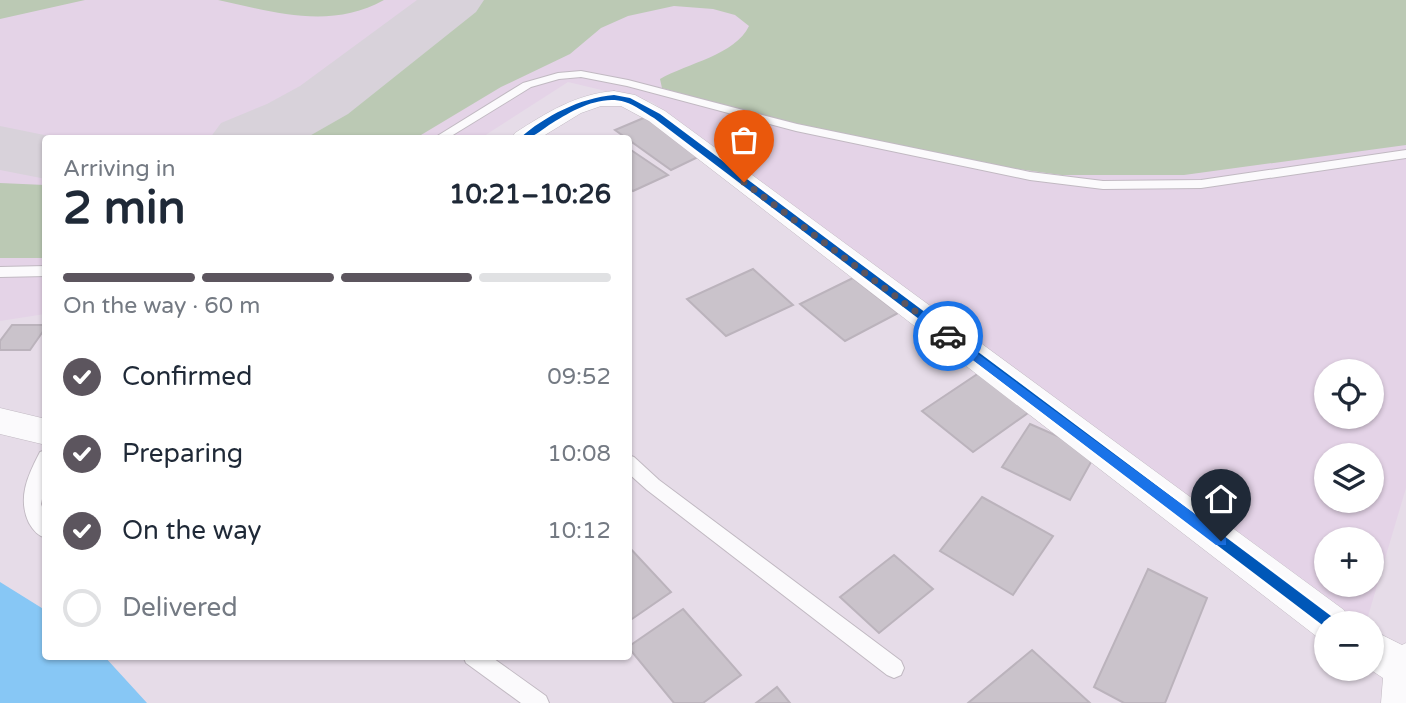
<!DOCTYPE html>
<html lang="en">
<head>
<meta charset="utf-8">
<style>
  body { margin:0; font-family:"Varela Round",sans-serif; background:#f2f2f3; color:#1f2937; height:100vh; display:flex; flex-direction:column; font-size:26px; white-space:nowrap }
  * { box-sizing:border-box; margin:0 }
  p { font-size:23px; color:#747a83 }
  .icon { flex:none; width:38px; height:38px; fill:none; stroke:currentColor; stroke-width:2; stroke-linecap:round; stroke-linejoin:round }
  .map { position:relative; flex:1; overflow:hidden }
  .details { position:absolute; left:42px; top:135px; width:590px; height:525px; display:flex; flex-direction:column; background:#fff; border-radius:7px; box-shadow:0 2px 5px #0004 }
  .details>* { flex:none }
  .buttons { position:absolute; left:1314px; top:359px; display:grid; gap:14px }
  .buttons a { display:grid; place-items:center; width:70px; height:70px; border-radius:50%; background:#fff; box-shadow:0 2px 5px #0004; font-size:35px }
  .pin { position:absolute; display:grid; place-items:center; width:60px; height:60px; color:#fff; margin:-72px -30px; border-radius:50% 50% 50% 0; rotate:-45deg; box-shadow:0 0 7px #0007 }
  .pin .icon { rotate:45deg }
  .courier { position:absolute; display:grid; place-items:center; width:70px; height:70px; margin:-35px; border:5px solid #1a73e8; border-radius:50%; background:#fff; color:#222; box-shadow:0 2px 9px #0007 }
  .headline em { font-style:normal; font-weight:800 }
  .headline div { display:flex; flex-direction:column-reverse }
  .headline { display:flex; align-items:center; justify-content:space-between; height:119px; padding:0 21px }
  h1 { font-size:46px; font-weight:800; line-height:52px }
  .bar { display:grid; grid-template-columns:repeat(4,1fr); gap:10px 7px; align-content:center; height:84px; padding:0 21px }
  .bar i { height:9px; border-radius:5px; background:#e0e1e3 }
  .bar .active { background:#5c555e }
  .bar p { grid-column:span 4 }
  ol { padding:0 21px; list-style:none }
  li { display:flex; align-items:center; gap:21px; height:77px }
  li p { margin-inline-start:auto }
  li .icon { padding:7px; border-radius:50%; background:#5c555e; color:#fff; stroke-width:4 }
  li:last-child { color:#747a83 }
  li i { width:38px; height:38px; border:4px solid #e0e1e3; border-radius:50% }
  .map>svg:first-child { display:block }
  .built { fill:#e4d3e7; fill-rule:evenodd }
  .green { fill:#bbc9b4 }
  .water { fill:#87c7f5 }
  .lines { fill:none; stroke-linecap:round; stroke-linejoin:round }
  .taxiway { fill:#d8d2da; fill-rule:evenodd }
  .building { fill:#cac3cb; stroke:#bbb3bc; stroke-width:2 }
  .service-casing { stroke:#c1b9c2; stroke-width:2 }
  .minor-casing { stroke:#c1b9c2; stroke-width:1 }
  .service { fill:#fbfafc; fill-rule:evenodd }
  .minor { fill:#fbfafc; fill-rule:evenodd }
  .cycleway-casing { stroke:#fff; stroke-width:5 }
  .cycleway { fill:#0057b8; fill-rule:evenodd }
  .route { fill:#1a73e8 }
  .done { stroke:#5c555e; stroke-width:7; stroke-dasharray:0 12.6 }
</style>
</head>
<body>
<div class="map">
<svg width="1406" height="703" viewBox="0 0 1406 703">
  <rect width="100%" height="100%" fill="#e6dce8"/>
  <path class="built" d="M0,0H1406V488L1366,623H1362L652,102L568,82L481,138H46L45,314L0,321ZM1326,371H1372V416H1326ZM1326,455H1372V500H1326ZM1326,539H1372V584H1326Z"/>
  <path class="green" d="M0,0H85L0,19Z
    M218,0H384C330,30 274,12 218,0Z
    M481,0H1406V145L1184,175H1061L976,163L775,120L662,88L660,79C688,63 735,55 749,26L735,15L713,9L674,6L628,16L601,28L570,54L501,87L416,138H283C358,110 419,49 481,0Z
    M0,183L45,185V258H0Z"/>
  <path class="water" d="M0,582L45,610L46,656H104L147,703H0Z"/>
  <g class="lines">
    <path class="taxiway" d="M417,0H484L476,12L348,114L306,138H210L221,123L267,104L300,86Z
      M0,126L59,138H46V179L0,170Z"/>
  </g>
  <path class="building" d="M646,117L702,155L671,170L615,130Z
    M628,148L668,175L633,191L628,188Z
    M753,269L793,305L726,336L687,299Z
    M853,278L898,313L845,341L800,304Z
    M12,325H46V327L30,350H0V341Z
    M982,371L1035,408L973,452L922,411Z
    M1030,424L1096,453L1070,500L1002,467Z
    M982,497L1053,536L1013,595L940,551Z
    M628,546L671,592L629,621L628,620Z
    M894,555L933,589L879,633L840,597Z
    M1148,569L1207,598L1165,703H1124L1094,687Z
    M683,609L741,675L703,703H674L628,647Z
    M1032,650L1090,703H968Z
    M777,687L790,703H756Z"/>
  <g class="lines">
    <defs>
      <path id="service" d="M581,71L628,80L797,124L1030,172L1103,181L1201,180L1406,150V158L1201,188L1103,189L1030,180L796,131L627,86L581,77L559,79L531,87L448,138H434L523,83L558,73Z
        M46,266V276L0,277V267Z
        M46,450V479L41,504L46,518V538C38,536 33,530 29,523C17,498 28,475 40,452Z
        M628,455L634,457L659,480L901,661L904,668L901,675L894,678L887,675L647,490L628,473Z
        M463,656H490L546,696L549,703H521L466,663Z"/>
      <path id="minor" d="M614,91L635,95L665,111L1344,610L1350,623H1326V640L1316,636L649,121L621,106H601L581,113L540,138H512L515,133C546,113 576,94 614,91Z
        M0,408L46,419V445L0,434Z
        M1372,630L1402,645L1406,643V703H1381L1383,678L1368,668H1372Z"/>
    </defs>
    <use href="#service" class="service-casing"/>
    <use href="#minor" class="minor-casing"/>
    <use href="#service" class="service"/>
    <use href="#minor" class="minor"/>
    <defs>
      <path id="cycleway" d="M614,95L630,98L660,114L1335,619L1337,623H1326V628L1325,627L654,118C645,113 635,105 625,102C599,94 570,112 549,125C539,132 532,139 520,138C545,116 580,98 614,95Z"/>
    </defs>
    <use href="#cycleway" class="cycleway-casing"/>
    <use href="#cycleway" class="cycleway"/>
  </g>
  <path class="route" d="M948,332L1226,537V545H1216L944,338V333Z"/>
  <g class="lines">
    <path class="done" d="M744,182L948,336"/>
  </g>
</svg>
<div class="buttons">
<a><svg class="icon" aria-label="locate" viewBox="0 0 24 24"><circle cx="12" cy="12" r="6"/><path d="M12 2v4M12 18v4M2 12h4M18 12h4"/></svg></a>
<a><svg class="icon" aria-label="layers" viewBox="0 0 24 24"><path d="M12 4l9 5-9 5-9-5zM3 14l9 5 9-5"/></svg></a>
<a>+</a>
<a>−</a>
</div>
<div class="pin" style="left:744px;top:182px;background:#ea580c"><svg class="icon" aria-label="bag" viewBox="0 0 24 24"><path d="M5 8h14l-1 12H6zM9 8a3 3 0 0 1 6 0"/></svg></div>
<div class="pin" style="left:1221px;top:541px;background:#1f2937"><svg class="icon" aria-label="home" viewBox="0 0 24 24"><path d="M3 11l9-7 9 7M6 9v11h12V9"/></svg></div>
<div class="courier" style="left:948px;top:336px"><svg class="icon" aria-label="car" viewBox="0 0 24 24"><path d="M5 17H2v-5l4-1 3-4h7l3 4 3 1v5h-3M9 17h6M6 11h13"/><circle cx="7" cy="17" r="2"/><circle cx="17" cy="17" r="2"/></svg></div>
<section class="details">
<div class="headline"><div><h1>2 min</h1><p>Arriving in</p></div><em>10:21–10:26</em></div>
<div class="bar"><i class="active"></i><i class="active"></i><i class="active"></i><i></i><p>On the way · 60 m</p></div>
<ol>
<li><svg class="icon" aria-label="check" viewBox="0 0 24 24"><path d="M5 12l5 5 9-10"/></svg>Confirmed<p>09:52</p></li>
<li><svg class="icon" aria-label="check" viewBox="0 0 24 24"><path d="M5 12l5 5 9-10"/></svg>Preparing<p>10:08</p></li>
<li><svg class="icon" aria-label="check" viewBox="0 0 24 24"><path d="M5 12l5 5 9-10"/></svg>On the way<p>10:12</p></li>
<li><i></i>Delivered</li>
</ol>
</section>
</div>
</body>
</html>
